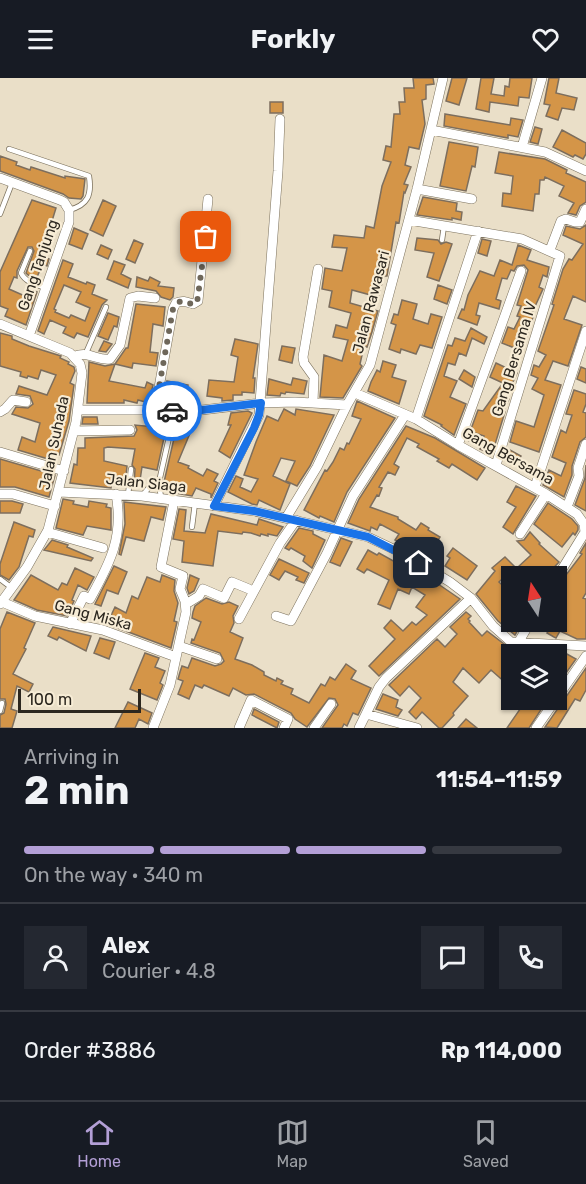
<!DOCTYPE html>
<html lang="en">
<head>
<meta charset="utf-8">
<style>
  body { margin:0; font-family:Rubik,sans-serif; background:#242831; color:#f1f3f6; height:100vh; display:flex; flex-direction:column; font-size:22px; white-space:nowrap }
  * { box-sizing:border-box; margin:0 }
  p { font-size:20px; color:#9ea1a6 }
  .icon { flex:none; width:33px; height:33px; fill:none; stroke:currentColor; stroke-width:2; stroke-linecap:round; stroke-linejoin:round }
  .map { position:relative; height:650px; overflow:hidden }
  .drawer { display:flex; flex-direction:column; background:#171b24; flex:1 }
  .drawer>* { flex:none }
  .needle { width:39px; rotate:348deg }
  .controls { position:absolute; left:501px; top:488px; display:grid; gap:12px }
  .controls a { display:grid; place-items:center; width:66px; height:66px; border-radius:0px; background:#171b24; box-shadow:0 2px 4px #0004; font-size:30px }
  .scale { position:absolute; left:18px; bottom:15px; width:123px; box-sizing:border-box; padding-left:6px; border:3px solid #2c271f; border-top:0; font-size:16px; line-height:21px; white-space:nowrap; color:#2c271f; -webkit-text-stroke:4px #f7ecd5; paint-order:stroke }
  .pin { position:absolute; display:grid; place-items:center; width:51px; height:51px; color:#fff; margin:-26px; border-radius:12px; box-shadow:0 3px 9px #0006 }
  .courier { position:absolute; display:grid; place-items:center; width:60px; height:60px; margin:-30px; border:4px solid #1a73e8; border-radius:50%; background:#fff; color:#222; box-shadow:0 2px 8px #0007 }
  .head em { font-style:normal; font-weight:700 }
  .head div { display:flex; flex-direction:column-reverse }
  .head { display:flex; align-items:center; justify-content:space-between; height:102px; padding:0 24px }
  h1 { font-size:39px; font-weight:700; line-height:45px }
  .bar { display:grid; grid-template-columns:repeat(4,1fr); gap:9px 6px; align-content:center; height:72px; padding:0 24px }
  .bar i { height:8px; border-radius:4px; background:#363941 }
  .bar .selected { background:#b39fd6 }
  .bar p { grid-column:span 4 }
  .line { display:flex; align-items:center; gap:15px; padding:0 24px; border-top:2px solid #363941 }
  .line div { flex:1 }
  .round { display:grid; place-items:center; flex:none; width:63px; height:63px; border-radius:0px; background:#242831 }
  header { display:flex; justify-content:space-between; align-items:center; height:78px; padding:0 24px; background:#171b24; font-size:27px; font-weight:700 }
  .tabs { display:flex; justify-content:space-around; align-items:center; height:84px; border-top:2px solid #363941; background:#171b24; font-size:16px; color:#9ea1a6 }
  .tabs a { display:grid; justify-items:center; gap:3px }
  .tabs .selected { color:#b39fd6 }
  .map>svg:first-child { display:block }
  .building { fill:#d49548; stroke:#7d6e5d; stroke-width:1.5; fill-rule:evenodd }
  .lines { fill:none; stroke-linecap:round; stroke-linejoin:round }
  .service-casing { stroke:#7c725e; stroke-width:6 }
  .minor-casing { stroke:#7c725e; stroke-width:10 }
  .service { stroke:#fff; stroke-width:4.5 }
  .minor { stroke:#fff; stroke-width:9 }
  .done { stroke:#6e675a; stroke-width:6; stroke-dasharray:0 10.8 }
  .route { stroke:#1a73e8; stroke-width:8 }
  .labels { text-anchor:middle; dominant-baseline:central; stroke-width:4.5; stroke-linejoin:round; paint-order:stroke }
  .street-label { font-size:15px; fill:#2c271f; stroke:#f7ecd5 }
</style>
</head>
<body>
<header><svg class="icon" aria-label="menu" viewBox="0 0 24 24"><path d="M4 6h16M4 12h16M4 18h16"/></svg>Forkly<svg class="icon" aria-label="heart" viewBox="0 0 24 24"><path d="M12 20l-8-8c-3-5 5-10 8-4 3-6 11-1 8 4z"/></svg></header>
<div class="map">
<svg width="586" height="650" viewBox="0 0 586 650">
  <rect width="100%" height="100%" fill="#eadfc8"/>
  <path class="building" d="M413,0H433L434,6L426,7V21L422,22L425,46L419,71L409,69L405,87L411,89L404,106L408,107L405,115L404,114L399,145L396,144L387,198H384L378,219L352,212L350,225L378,233L372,254L367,269L364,268L360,286L362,288L343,320L320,319L324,277L342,283L348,262L333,259L336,247L347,250L351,235L329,229L332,213L322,211L325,190L342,193L347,170L332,169L334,157L364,160L366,148L374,150L382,108L391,84L383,82L386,68L391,69L394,36H400L399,24H405L404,10H414Z
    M452,0H467L459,27L446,23Z
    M481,0H494L491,16L504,18L505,8L509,9L510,0H532L529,20L519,19L518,28L490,24L489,34L476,31Z
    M549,0H559L556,15L577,20L574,32L562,30L558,42L546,38L550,27L544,26Z
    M270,24H283V35H270Z
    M445,36L510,47L511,40L523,42L518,59L508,57V60L444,48Z
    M535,49L542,51L538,66L530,64Z
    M562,52L586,65V76L583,81L575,77L573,79L553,69Z
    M449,64L478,69L475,89L472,88L466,113L440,108Z
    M499,74L545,81L567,92L566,95L586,104V124L580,128L576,137L568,135L574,125L559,118L564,108L545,99L544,102H540L539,116H535L533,133L502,128L503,115L511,116L513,98L495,95Z
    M0,78L17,84L16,87L30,92L31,89L65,100V98L85,101L83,118L81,121L69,120L63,116L0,93Z
    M423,119L457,125L456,133L462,134L461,142L452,140V142L417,137Z
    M32,122L56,130L52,143L55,144L42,173L44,174L42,178L49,181L47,188L43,186L36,201L28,197L26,195L34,173L32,169H28L17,193V200L14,199L9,211L27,219L30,211L37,214L26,247L5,238L8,231L0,228V194Z
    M103,122L116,128L103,158L90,152Z
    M586,147V224L573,218L564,241L582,247L568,288L553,283L545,302L561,307L539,374L510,364L516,343L534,349L544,317L532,311L538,300L531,297L534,287L539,289L546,277L538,273L554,227L552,226L563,191L569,181L572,182L583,166L563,157L566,148L580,151Z
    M74,150L88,156L82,171L69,166Z
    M417,160L438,162L441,166L446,164L452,166L439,203L427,199L434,175L415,172Z
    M482,161L491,163L487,178L478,175Z
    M134,162L143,166L135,185L126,181Z
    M101,167L112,172L108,181L97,176Z
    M518,167L531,172L527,182L549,189L547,199L543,197L539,209L543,211L532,235L534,236L522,273L502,265L508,249L514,251L520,239L517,238L521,228L517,227L528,192L524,187L517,188L514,193L511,192L507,201L502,200L496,221L501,223L499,231L479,225L476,237L480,238L477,247L458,240L462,231L464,232L468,217L480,193L494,198L500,182L512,187Z
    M63,182L73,186L68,199L86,206L87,204L95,207L92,216L107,222L102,227L88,259L77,255L74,260L63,255L66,249L50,242L44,256L38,253ZM64,207L81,214L76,224L90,230L85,243L71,237L69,240L55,234L56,232L54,231Z
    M114,183L125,187L121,196L131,201L128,210L107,201Z
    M137,199L148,203L150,199L160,204L158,208L174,210L173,219L170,222L161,219L156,213L136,209Z
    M438,207L452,212L447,226L434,221Z
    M402,222L417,226L413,241L428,246L431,236L442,239L432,270L420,267L416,276L401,271L400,275L389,271L396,247L391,245L394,236L398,237Z
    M136,226L165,229L163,248L153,246L150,274L158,275L156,288L133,285L132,290L115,286L126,270H128Z
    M108,235L119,239L117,249L114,248L108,262L98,258Z
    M471,250L487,259L484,266L472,260L466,278L459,275L455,287L448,285L444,298L457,303L450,319L466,326L454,357L441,348L442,347L424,338L448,267L452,268L455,260L465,263Z
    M0,255L12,258V261L29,268L61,278L60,280L69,284L68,286L74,289L75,293L70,305L74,307L69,343L59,377H57L55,383L18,372L22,359L35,364L40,345L12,336L16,329L28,330L33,326L30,318L16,316L19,308L47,317L56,297L41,292L38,301L28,298L27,300L20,298L21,294L0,288Z
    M235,261L258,266L253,300H255L254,315L242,314V317H233V322L222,323V320L207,318L209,302L234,304L238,279L231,277Z
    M104,263L112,266L106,274L99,273Z
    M282,268L295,270L292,285L279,282Z
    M383,283L396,287L392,299L406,303L399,326L368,313L371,304L377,292L380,294Z
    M89,284L105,288L115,286L109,303L145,310L147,304L153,307L149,325L138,322L137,325L124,322V325H87Z
    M496,285L517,295L506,319L509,321L503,333L505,334L492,376L480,371L484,358L472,354L469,363L467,362L478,332L483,333L503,305L490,299Z
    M581,289L586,291V305L577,301Z
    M464,292L475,299L472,309L459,301Z
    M293,300L307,303L304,316L286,314L285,316L281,315L280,318L267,317L269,301L291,307Z
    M167,303L188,307L184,327L163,324Z
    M574,312L586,316V326L583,334L586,335V359L580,364L572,388V397L564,419L543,407L549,392L561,398L566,385L552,379L561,352L566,355L572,337L566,336Z
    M357,323L395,340L347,414L334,444L320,438L319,440L304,432L325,392L327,393L333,384L340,370L344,372L347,365L349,366L361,341L352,338Z
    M284,331L295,337L296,331L334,337L310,388L297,408L286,403L295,383L281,380L273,398L290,406L280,432L259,422L257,427L252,426L228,414L236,398L243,401L240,409L251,414L258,401L244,397L256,364L267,338L278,343Z
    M248,333L252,335L230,380L219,373L231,347H228L231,335Z
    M83,339H97L98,346H82Z
    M156,343L167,346L157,392L142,389L139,409L134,408L135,391L132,387L135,371L108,369L104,370V383L127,388L125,406L112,403L111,410L70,405L74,386L77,387L78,370H85V360L134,358L137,352L135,347L155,349Z
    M178,343L193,348L178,384L189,388L188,390L203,398L207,391L218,396L214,403L218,405L211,420V416L196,410L192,418L169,414L170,411L164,410V404Z
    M406,348L435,360L485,390L477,402L452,386L449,390L437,383L439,381L417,369L419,366L407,360L394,386L399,389L395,397L388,394L379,409L382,410L379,418L377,417L370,429L398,439V441L416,452L421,445L429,450L428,452L440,459L429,478L416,471L415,474L395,462L399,456L380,446L377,452L371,449L370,453L348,445L359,421Z
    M508,371L521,378L518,384L506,379Z
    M0,381L55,397L49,419L15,409H0Z
    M586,387V433L575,427L585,400Z
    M516,408L536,418L513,456L503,449L516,429L507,424Z
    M63,421L74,423L73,426L88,429L89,423L107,426L106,429L111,430V452L87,448L83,457L56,450Z
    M0,423H12L23,426L20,435H0Z
    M124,424L166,429L163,442L151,439L144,463L126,459L121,477L119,476L125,446Z
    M548,425L572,441L578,448V452L575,457L573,455L562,469L534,446Z
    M179,431L186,432L184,453L205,455L211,436L257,447L259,441L283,449L277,458L268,456V458L261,456L260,458L251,455L243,454L242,456L218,453L213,488L182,484L184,463L173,461Z
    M14,444L35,452L33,459L29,458L19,489L9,502L0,497V486Z
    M299,450L313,453V456L325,462L312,490L303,483L305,478L291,470L289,472L285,470Z
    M530,454L540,465L539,466L559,484L546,498H526L518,489L531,477L517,463L524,462Z
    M341,460L352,464L340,488L330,484Z
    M52,462L68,467L67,469L93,480L91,483L44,472Z
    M586,465V515L583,520L586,521V561H577L560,553L556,560L554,559L547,555L556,543V510L582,476L580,475Z
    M453,470L477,488L467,502L445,488L450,480L447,478Z
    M368,472L377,477L379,475L399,486L398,489L422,502L425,497L460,521L379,598L369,588L395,561L384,550L391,542L403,553L412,544L416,547L427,537L416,529L425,517L412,509L409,516L398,511L390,531L378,526L389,502L367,491L364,495L357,491Z
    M505,479L515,489L499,504L512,516V543L520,548L515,557L498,543L476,516L495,493L492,490Z
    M279,481L309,495L304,505L296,502L298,499L285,493L279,502L270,497Z
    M114,488L127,494L118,516L107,512L101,528L95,526Z
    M75,490L94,499L87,512L78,507L72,522L74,523L67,538L37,532L14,522L31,497L58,512L62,505L67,507Z
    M162,497L175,502L174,513L178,525L174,543L177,544L171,570L107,546L115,529L126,535L132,518L138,521L147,499L160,504Z
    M190,497L199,501L194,513L189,516L187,510Z
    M206,520L222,526L229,524L238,528L233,538L234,545L230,554L243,560L235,581L252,587L264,594V597L276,603L277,600L283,603L281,606L293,611L291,616L309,625L321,606L325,608L330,599L335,602L346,586L356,593L351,601L371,610L358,637L353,635L347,648L344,646L342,650H322L338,627L335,621L329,620L307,649L295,641L291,635L254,616L246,617L233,610L229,618L204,607L202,610L195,607L189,621L178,616L183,603L178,601L180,594L182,588L188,590L192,580L215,588L221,586L224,583L220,575L191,565L192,561L194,562L201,544L192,540L193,534L195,528Z
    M7,534L35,545L24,570L26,571L13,596L33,606L29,614L17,608L11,631L17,633L12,650H0V637L4,635L6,626L5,621H0V551Z
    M466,534L471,538L468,541L470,543L469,544L482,558L487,553L512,572V602L508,607L491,592L479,605L463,590L453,604L468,618L453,635L454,637L442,650H439L422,634L416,641L409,634L421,620L409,608L400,618L389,607L437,561L445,569L457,556L450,549Z
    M53,549L91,558L86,573L59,559L57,562L48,558Z
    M100,560L115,564L109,581L94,575Z
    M145,575L159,580L155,589L165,593L160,605L163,607L157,622L130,611Z
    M565,575L576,581L556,609V588Z
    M586,590V612L580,623L575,621L557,650L545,649Z
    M383,616L398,622L396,629L402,632L398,638L376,631Z
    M527,621H548L529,650H507Z
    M128,624L152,635L148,646L139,641L135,650H115Z
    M254,631L279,644L277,650L252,637Z
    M466,641L477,650H458Z"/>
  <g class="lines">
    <defs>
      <path id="service" d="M9,71L89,98C92,117 88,127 69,132
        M0,136L12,105
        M442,162L444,148
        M30,173L21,195C25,204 37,207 46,210
        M86,275L106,229
        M128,417L131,391
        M142,418L151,407L159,404
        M161,420L159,404L172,346
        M192,449L195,425
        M0,501L12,510
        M0,633L2,625"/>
      <path id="minor" d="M431,52L545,74L586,93
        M522,69L542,0
        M0,100L60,122L64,124L69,132V144L29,258
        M417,111L472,121
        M409,142L522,161L560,178L496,387
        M550,172L561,143L566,141L575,144H580L586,131
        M0,246L70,275L80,286L82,295L76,344L48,452L27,489L0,526
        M75,278C90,273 97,283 110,281L120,267L130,220L138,218L155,220
        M355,315L416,341L458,367L546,416L577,436L584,446L585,454L556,501
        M313,324L314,299L304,285L303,279L318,191
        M78,332H155L185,334L261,325L295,324L347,327
        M155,332L173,231L176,225C183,222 187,224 193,226L198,223L208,121
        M0,334L5,331L13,322L26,324
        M416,341L478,153
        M74,353L130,352
        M458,367L521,193
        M0,374L64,393
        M535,409L586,253
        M59,414L142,418L254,433L368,459L406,477L450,504L471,520L493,548L511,564L586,568
        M0,416H13L55,428
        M214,428L259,337L278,93L280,41
        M567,429L579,398L578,390L586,366
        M286,440L317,389L347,327L370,287L417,111L443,0
        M47,454L103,470
        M520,456L546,416
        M2,524L35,538L103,552L176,579
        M186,526L199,518L203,511L224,520L232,504L249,511
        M276,538L291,543L327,475L353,418L405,337
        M239,541L280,465L296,442
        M70,546L84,518L90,521C110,485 124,459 116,416
        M179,568L217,581
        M522,576L518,565L531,543
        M546,576L554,566
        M366,636L379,609L386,600L471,520
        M153,650L170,607L186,534L185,523L180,511L183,498L161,489L174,423
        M239,650L251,622L288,641L284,650
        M314,650L331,626
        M359,650L366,636L417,650
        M536,650L586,578"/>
    </defs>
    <use href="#service" class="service-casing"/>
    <use href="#minor" class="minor-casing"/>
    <use href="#service" class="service"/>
    <use href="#minor" class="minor"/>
  </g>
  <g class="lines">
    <path class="done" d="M172,333L155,332L173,231C181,216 186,229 197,225L206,159"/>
    <path class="route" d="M172,333L185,334L261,325L259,337L254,350L214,428L254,433L368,459L419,485"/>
  </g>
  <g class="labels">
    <g class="street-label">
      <text transform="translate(38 187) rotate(-71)">Gang Tanjung</text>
      <text transform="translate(371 224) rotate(-75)">Jalan Rawasari</text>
      <text transform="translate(514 281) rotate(-73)">Gang Bersama IV</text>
      <text transform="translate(54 365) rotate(-78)">Jalan Suhada</text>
      <text transform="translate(508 378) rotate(29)">Gang Bersama</text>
      <text transform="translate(146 405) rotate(6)">Jalan Siaga</text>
      <text transform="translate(93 537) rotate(15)">Gang Miska</text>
    </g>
  </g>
</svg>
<div class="controls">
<a><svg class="needle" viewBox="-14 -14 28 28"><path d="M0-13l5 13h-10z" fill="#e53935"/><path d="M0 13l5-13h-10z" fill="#9ea1a6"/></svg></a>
<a><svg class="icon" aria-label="layers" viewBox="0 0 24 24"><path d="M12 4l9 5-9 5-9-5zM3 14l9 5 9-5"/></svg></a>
</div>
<div class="scale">100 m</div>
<div class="pin" style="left:206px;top:159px;background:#ea580c"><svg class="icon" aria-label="bag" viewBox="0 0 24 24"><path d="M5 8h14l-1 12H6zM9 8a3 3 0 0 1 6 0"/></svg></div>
<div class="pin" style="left:419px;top:485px;background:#1f2937"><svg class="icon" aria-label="home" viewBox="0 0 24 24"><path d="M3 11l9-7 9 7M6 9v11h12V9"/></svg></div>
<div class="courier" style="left:172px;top:333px"><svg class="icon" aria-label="car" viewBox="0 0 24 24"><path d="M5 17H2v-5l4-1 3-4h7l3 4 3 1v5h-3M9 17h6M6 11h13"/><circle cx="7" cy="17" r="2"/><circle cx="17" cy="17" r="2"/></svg></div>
</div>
<section class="drawer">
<div class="head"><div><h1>2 min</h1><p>Arriving in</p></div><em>11:54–11:59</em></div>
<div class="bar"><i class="selected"></i><i class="selected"></i><i class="selected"></i><i></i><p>On the way · 340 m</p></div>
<div class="line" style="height:108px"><a class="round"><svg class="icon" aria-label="person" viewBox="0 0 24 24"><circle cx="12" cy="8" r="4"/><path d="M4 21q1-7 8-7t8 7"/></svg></a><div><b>Alex</b><p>Courier · 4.8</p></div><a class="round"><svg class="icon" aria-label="chat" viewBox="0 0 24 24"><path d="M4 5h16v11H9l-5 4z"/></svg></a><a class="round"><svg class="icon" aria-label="phone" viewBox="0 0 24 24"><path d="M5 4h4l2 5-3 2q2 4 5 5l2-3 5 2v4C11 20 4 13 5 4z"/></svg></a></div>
<div class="line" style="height:78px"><div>Order #3886</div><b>Rp 114,000</b></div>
</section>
<nav class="tabs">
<a class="selected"><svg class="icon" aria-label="home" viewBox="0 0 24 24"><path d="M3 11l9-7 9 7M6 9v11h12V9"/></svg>Home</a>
<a><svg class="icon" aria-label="map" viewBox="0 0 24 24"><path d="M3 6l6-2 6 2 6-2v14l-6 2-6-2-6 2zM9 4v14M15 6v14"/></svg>Map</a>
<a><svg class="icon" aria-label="saved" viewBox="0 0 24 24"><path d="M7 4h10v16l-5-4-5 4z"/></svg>Saved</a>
</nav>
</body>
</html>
